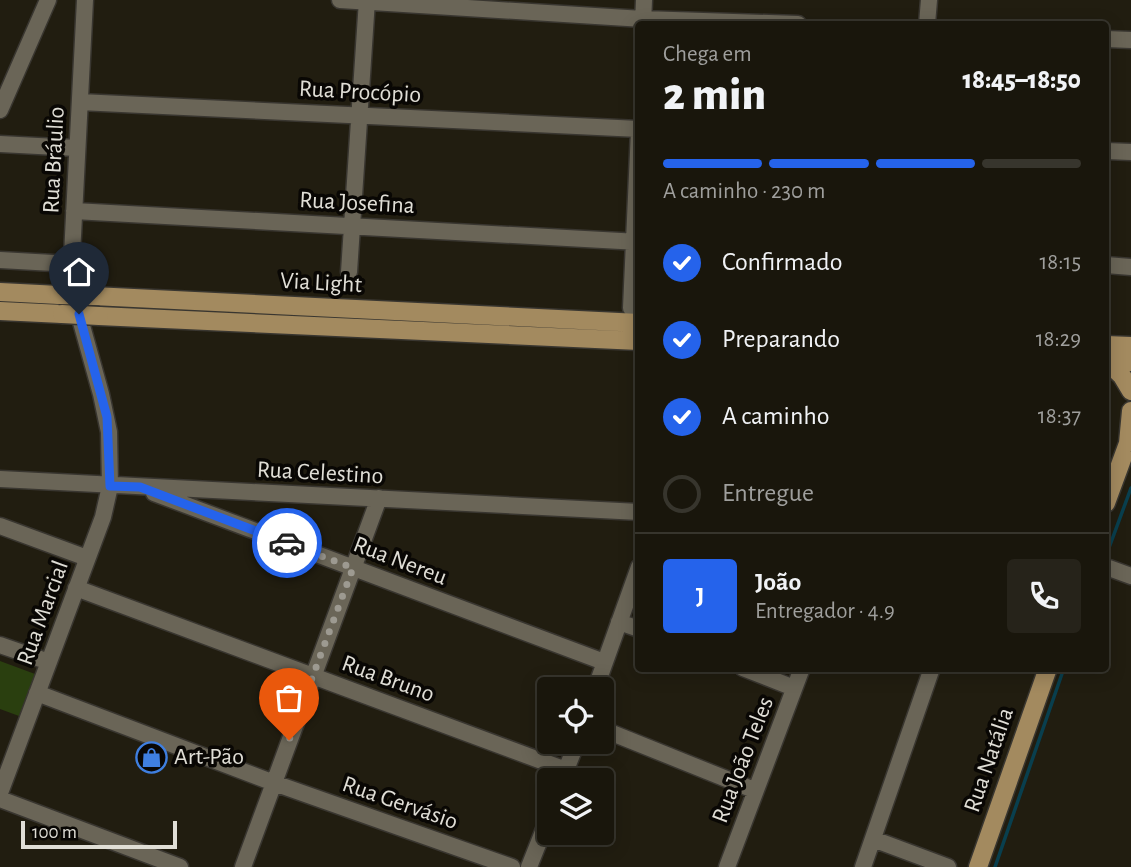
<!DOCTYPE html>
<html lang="pt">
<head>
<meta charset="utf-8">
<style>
  body { margin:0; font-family:"Alegreya Sans",sans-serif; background:#26231a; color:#f1f3f6; height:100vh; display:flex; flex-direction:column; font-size:26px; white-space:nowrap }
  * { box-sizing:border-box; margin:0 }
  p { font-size:23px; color:#9f9f9d }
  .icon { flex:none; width:38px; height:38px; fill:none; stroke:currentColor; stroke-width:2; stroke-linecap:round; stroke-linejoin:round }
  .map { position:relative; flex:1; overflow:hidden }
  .sheet { position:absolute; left:635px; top:21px; width:474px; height:651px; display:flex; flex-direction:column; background:#19160c; border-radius:7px; box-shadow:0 4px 18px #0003,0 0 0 2px #37352d }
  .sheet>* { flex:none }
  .buttons { position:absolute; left:537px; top:677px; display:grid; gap:14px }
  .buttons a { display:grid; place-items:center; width:77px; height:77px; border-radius:7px; background:#19160c; box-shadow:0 4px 18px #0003,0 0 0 2px #37352d; font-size:35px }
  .scale { position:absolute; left:21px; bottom:18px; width:156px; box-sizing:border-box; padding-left:7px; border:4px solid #e0ded6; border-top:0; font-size:19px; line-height:24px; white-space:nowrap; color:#e0ded6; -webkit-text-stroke:5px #090704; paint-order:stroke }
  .pin { position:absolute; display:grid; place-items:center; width:60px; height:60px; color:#fff; margin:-72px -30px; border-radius:50% 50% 50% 0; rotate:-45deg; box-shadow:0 0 7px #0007 }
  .pin .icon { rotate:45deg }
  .courier { position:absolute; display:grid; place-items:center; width:70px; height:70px; margin:-35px; border:5px solid #2563eb; border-radius:50%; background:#fff; color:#222; box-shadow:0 2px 9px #0007 }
  .head em { font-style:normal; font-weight:800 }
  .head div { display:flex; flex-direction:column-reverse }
  .head { display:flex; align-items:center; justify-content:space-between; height:119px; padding:0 28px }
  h1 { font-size:46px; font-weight:800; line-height:52px }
  .bar { display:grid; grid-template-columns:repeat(4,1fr); gap:10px 7px; align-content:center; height:84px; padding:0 28px }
  .bar i { height:9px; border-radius:5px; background:#37352d }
  .bar .current { background:#2563eb }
  .bar p { grid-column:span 4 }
  .line { display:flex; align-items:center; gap:18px; padding:0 28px; border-top:2px solid #37352d }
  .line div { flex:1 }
  .round { display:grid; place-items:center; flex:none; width:74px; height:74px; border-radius:7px; background:#26231a }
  ol { padding:0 28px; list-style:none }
  li { display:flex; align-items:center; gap:21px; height:77px }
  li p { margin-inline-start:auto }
  li .icon { padding:7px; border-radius:50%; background:#2563eb; color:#fff; stroke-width:4 }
  li:last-child { color:#9f9f9d }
  li i { width:38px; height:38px; border:4px solid #37352d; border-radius:50% }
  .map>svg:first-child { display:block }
  .green { fill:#2a3f0f }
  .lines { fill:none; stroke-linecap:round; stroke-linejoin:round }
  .stream { stroke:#093f4e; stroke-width:3.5 }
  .minor-casing { stroke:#393630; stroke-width:19 }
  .major-casing { stroke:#393630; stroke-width:21 }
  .minor { stroke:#6a6557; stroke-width:16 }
  .major { stroke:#a38a5f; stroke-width:18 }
  .major-bridge-casing { stroke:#393630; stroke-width:21; stroke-linecap:butt }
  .major-bridge { stroke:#a38a5f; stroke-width:18 }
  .done { stroke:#9d9a91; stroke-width:7; stroke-dasharray:0 12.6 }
  .route { stroke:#2563eb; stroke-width:9 }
  .labels { text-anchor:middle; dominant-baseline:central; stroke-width:7; stroke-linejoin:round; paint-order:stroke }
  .street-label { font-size:24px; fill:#e0ded6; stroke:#090704 }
  .poi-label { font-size:24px; fill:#e0ded6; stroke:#090704; text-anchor:start }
</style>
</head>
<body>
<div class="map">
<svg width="1131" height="867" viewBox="0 0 1131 867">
  <rect width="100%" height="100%" fill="#211d10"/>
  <path class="green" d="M0,661L35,674L19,716L0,709Z"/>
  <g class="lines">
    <path class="stream" d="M1106,556L1131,488
      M995,867L1064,668"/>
    <defs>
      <path id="minor" d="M340,0L643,19L798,24
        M643,24L644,0
        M927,24L929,0
        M1106,39L1131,40
        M80,102L639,129
        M0,110L48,0
        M0,144L76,148
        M1106,151L1131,152
        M74,211L639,242
        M0,260L71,264
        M1106,265L1131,267
        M349,272L367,0
        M631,308L639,130
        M0,479L639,512
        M154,493L604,662
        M0,526L87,558
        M1109,568L1131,576
        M76,588L566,770
        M619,622L639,629
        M0,645L49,662
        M743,668L794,688
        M595,690L639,567
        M37,693L274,783L512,867
        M602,729L754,790
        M562,780L577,742
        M0,793L103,517L110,486L109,432L101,394L74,297L71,275L85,0
        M0,799L180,867
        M873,839L948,867
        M243,867L379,498
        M529,867L550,814
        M727,867L802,668
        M863,867L932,668"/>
      <path id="major" d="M0,292L59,295
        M93,296L639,323
        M0,311L62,314
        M99,316L639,341
        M1106,345L1131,346
        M1106,362H1131
        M1107,362L1122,376L1131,391
        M1128,443L1131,411
        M1106,503L1131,435
        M978,867L1048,668"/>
    </defs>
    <use href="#minor" class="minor-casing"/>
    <use href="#major" class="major-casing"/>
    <use href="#minor" class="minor"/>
    <use href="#major" class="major"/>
    <defs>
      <path id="major-bridge" d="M59,295L93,296
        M62,314L99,316"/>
    </defs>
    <use href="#major-bridge" class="major-bridge-casing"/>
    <use href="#major-bridge" class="major-bridge"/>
  </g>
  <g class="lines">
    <path class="done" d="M287,543L353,568L289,740"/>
    <path class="route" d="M79,314L107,417L110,486L140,487L287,543"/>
  </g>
  <defs>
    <symbol id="shop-ring" viewBox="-11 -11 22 22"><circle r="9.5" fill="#090704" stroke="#3f7fe0" stroke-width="1.5"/><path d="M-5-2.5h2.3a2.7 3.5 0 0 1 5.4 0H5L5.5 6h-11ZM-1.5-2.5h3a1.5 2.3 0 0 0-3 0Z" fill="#3f7fe0"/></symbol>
  </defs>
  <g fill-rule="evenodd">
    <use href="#shop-ring" x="134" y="740" width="35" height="35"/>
  </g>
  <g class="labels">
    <g class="street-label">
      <text transform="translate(360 92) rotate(3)">Rua Procópio</text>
      <text transform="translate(54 160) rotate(-87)">Rua Bráulio</text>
      <text transform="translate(357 203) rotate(3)">Rua Josefina</text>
      <text transform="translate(321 283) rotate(3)">Via Light</text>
      <text transform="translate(320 473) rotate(3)">Rua Celestino</text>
      <text transform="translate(400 561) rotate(21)">Rua Nereu</text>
      <text transform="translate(43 613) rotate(-70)">Rua Marcial</text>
      <text transform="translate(388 679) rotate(20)">Rua Bruno</text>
      <text transform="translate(743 760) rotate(-69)">Rua João Teles</text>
      <text transform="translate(989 760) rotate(-71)">Rua Natália</text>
      <text transform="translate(400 803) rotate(19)">Rua Gervásio</text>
    </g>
    <g class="poi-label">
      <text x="174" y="757">Art-Pão</text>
    </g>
  </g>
</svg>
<div class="buttons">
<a><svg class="icon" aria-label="locate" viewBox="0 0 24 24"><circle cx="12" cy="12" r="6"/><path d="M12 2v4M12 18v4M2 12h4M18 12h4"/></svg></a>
<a><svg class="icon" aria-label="layers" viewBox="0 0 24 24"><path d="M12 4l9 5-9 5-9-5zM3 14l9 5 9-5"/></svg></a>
</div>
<div class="scale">100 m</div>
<div class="pin" style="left:289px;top:740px;background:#ea580c"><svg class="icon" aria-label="bag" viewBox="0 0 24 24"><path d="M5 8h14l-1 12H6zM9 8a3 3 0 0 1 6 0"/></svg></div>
<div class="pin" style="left:79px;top:314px;background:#1f2937"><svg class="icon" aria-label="home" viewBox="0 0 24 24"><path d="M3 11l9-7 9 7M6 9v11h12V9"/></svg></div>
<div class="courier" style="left:287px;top:543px"><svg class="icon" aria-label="car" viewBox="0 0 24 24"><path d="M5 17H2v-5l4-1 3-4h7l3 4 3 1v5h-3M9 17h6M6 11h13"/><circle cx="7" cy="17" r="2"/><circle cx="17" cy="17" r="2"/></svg></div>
<section class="sheet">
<div class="head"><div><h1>2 min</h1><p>Chega em</p></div><em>18:45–18:50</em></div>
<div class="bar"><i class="current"></i><i class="current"></i><i class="current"></i><i></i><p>A caminho · 230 m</p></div>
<ol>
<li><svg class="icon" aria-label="check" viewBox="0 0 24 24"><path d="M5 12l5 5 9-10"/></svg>Confirmado<p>18:15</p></li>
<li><svg class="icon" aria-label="check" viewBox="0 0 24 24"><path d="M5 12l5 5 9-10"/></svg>Preparando<p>18:29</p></li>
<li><svg class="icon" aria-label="check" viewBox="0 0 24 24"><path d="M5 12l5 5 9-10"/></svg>A caminho<p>18:37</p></li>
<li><i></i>Entregue</li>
</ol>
<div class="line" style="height:126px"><b class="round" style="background:#2563eb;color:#fff">J</b><div><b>João</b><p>Entregador · 4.9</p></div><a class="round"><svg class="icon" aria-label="phone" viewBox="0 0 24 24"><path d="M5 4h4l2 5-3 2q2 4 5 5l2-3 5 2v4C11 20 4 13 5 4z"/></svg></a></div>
</section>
</div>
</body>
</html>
